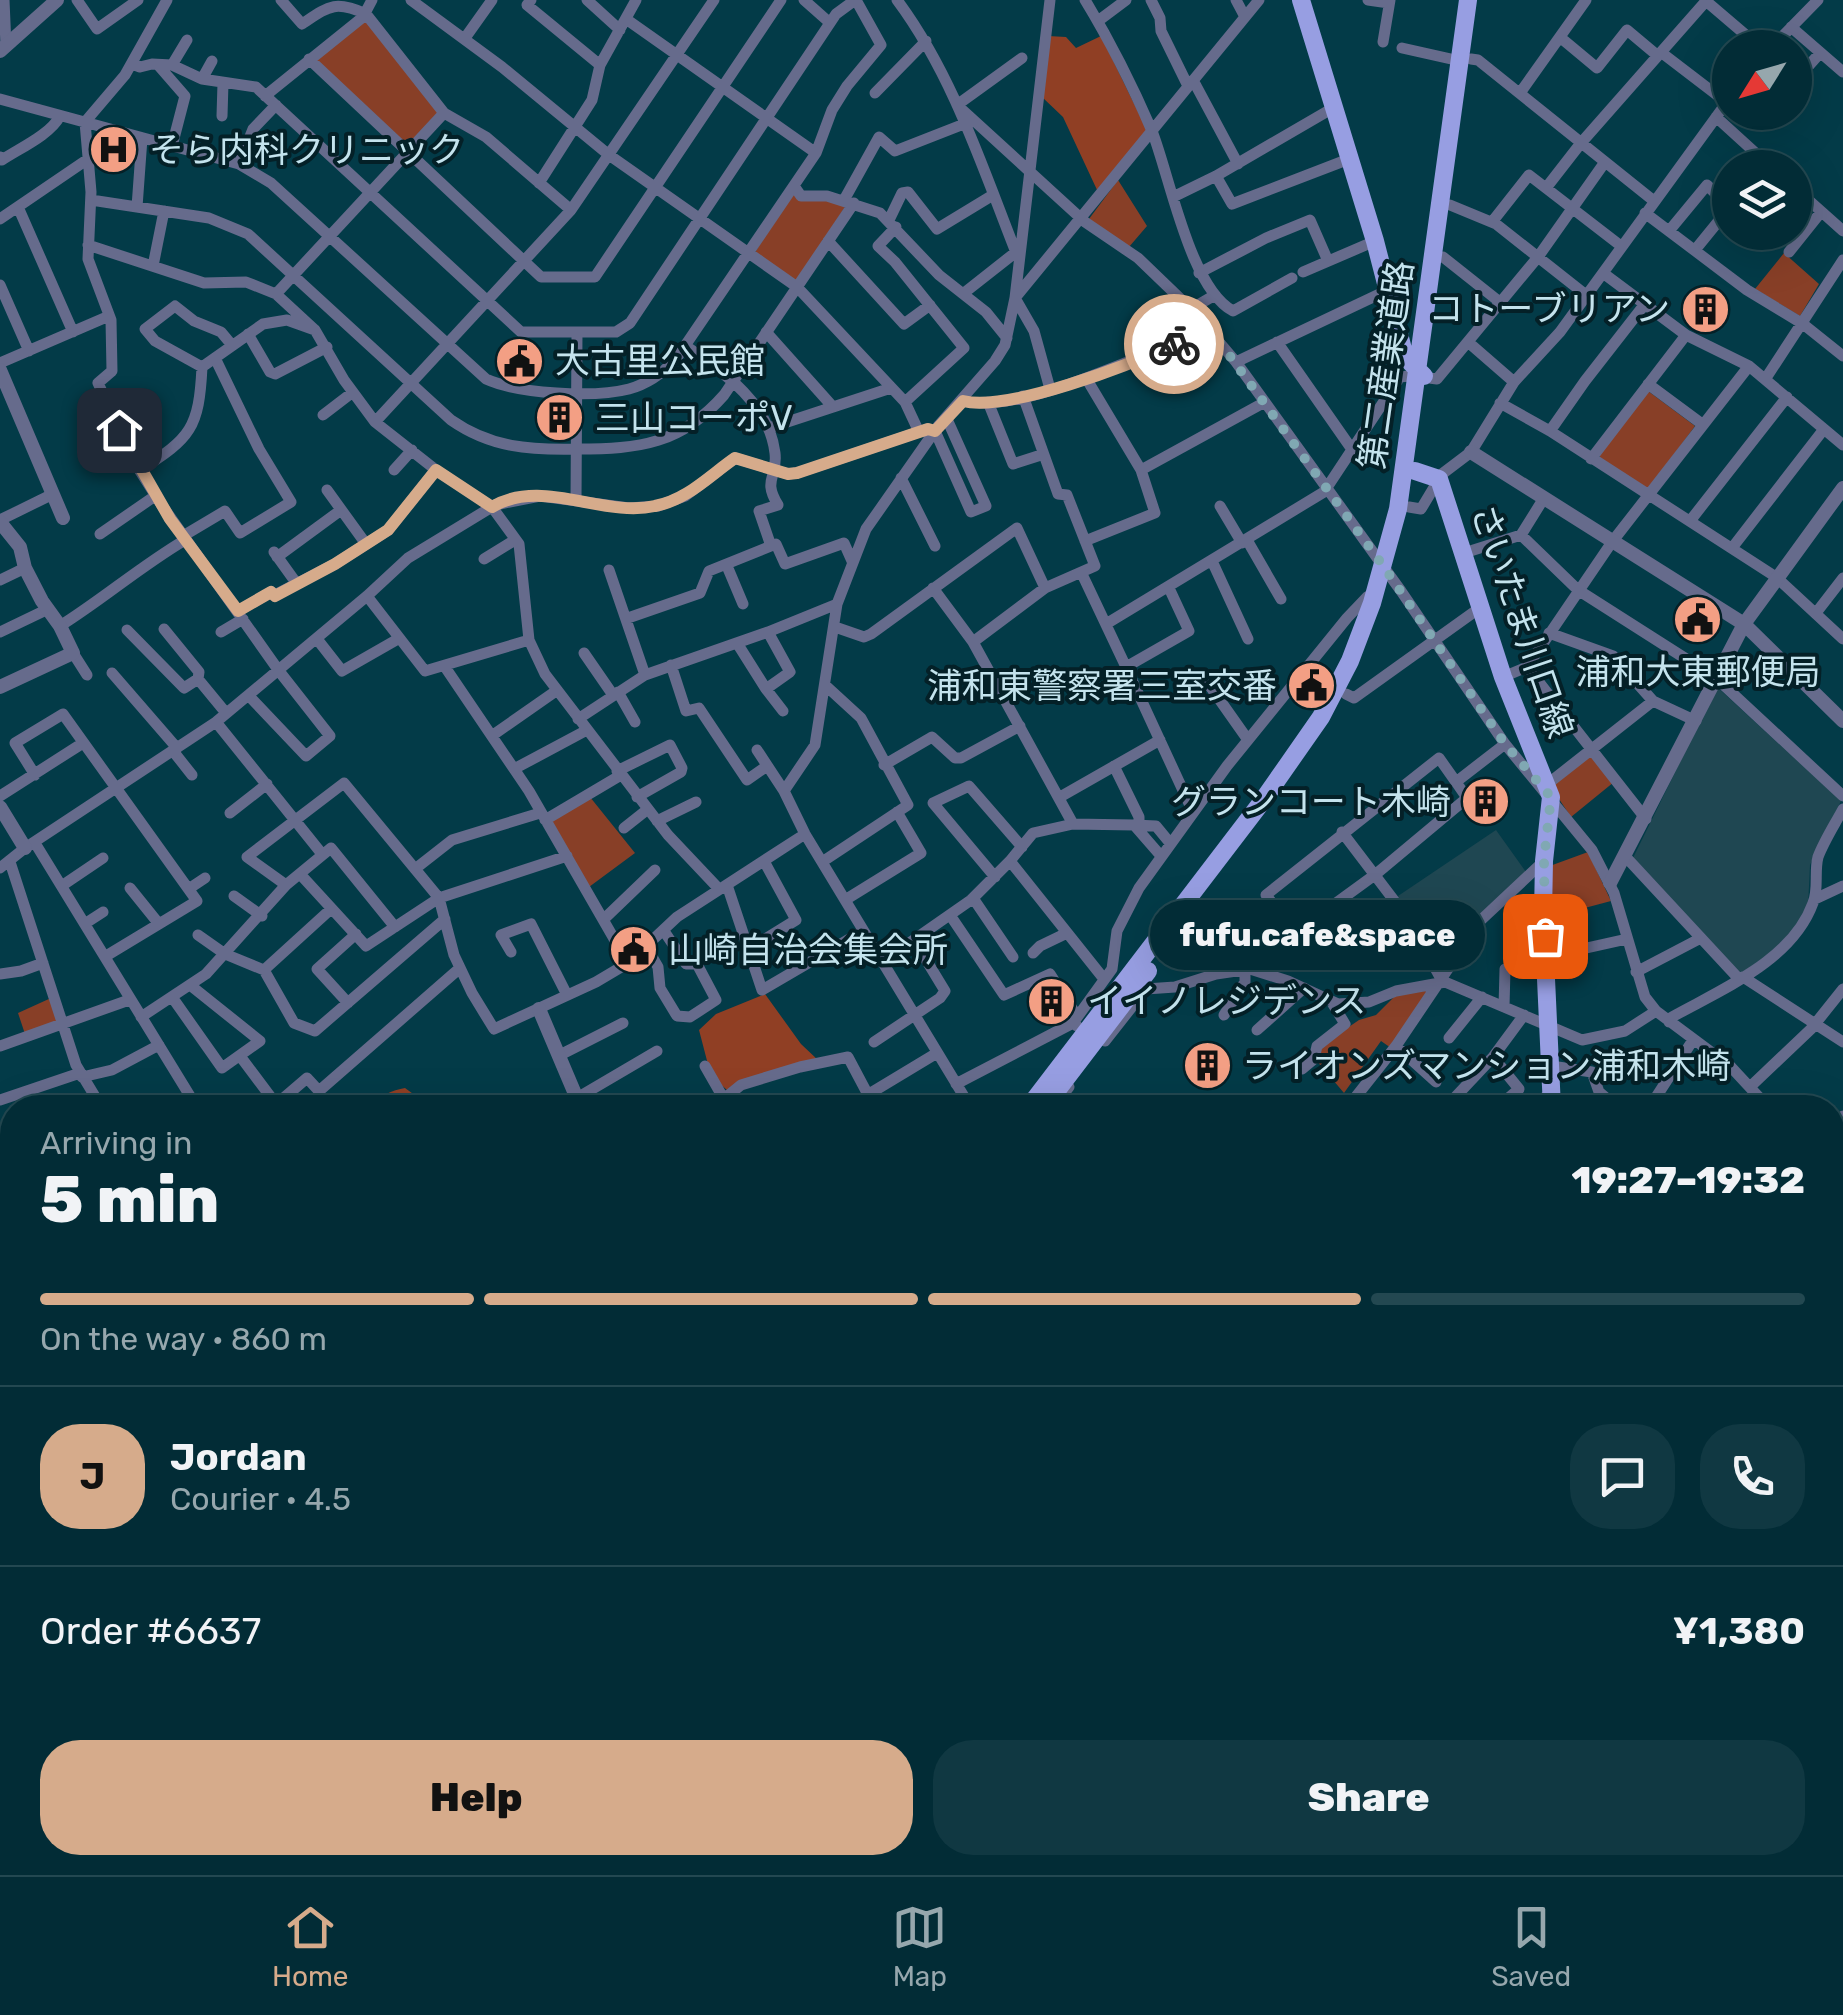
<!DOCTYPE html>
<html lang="en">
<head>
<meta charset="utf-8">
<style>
  body { margin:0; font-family:Rubik,"Noto Sans JP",sans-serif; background:#103842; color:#f1f3f6; height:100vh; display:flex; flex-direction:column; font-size:38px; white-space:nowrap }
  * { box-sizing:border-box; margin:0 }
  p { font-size:32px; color:#96a7ad }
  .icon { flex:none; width:55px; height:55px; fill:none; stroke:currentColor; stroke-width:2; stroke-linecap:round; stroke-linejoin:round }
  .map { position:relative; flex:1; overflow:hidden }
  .side { position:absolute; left:0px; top:1095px; width:1845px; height:780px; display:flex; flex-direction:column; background:#022c36; border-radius:40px 40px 0 0; box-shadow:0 10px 40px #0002,0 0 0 2px #234851 }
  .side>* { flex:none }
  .needle { width:65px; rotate:233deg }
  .controls { position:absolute; left:1712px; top:30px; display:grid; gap:20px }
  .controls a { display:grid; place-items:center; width:100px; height:100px; border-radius:50%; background:#022c36; box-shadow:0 10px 40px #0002,0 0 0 2px #234851; font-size:50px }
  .pin { position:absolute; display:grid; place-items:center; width:85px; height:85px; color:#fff; margin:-42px; border-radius:20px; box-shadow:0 5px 15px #0006 }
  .courier { position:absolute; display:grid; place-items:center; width:100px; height:100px; margin:-50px; border:8px solid #d6ab8b; border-radius:50%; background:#fff; color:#222; box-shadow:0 2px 12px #0007 }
  .bubble { position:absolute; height:70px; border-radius:35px; background:#022c36; box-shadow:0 10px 40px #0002,0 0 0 2px #234851; font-size:32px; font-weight:800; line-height:70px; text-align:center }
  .head em { font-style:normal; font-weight:800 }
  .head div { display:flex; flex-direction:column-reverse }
  .head { display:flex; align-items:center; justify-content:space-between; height:170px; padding:0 40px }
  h1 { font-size:65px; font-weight:800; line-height:75px }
  .bar { display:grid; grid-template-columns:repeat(4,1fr); gap:15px 10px; align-content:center; height:120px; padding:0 40px }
  .bar i { height:12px; border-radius:8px; background:#234851 }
  .bar .selected { background:#d6ab8b }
  .bar p { grid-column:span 4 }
  .line { display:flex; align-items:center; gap:25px; padding:0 40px; border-top:2px solid #234851 }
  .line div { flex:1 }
  .round { display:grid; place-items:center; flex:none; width:105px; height:105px; border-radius:40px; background:#103842 }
  .cta { display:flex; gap:20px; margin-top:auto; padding:20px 40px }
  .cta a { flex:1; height:115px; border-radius:40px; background:#d6ab8b; color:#111; font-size:40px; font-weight:800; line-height:115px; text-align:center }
  .cta a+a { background:#103842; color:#f1f3f6 }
  .tab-bar { display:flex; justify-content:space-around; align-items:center; height:140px; border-top:2px solid #234851; background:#022c36; font-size:28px; color:#96a7ad }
  .tab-bar a { display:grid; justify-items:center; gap:5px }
  .tab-bar .selected { color:#d6ab8b }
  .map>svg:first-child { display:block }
  .built { fill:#1f4752 }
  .green { fill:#883f27 }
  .forest { fill:#903f24 }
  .water { fill:#7b3669 }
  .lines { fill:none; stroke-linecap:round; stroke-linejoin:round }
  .river { stroke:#7b3669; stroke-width:18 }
  .minor { stroke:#666b8c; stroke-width:11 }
  .tertiary { stroke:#666b8c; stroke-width:14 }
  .primary { stroke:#979ee2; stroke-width:18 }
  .done { stroke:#80a8b3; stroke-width:10; stroke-dasharray:0 18 }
  .route { stroke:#d6ab8b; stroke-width:12 }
  .labels { text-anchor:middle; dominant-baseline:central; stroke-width:8; stroke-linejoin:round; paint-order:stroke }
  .poi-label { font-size:35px; fill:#c4e3ed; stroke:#042027; text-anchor:start }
  .street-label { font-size:35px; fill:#c4e3ed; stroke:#042027 }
</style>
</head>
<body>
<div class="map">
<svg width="1843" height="1875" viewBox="0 0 1843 1875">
  <rect width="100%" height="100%" fill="#033b48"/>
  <path class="built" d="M1717,687L1841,801L1810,865L1808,907L1799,923L1773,951L1740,974L1632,860Z
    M1496,830L1526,872L1480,917L1444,964H1436L1398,896Z"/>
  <path class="green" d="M370,20L437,111V116L411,144L406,145L314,60L363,22Z
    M1118,180L1147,226L1129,247L1089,219Z
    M793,190L847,204L796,282L754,254Z
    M1784,253L1819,284L1800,316L1755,289Z
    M1648,391L1695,426L1650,487H1643L1600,459V454Z
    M1590,752L1614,782L1571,817L1551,787Z
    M590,797L635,853L589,887L551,820Z
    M1588,852L1611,901L1581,909L1582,927L1548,937L1547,867Z
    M1432,986L1391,1048L1381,1041L1344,1093L1316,1060L1318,1048L1359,1020L1376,1015L1397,994Z
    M51,998L58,1021L25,1034L18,1013Z"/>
  <path class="forest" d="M1048,36L1066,37L1076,48L1101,36L1147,130L1098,192L1063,117L1042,97Z
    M765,994L801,1044L819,1061L727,1090L711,1076L699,1030L716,1014Z
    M405,1088L431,1107H372C377,1096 393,1090 405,1088Z
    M0,1234L12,1245V1336L0,1337Z"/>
  <path class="water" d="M0,1762L12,1767V1816L0,1810V1791H3Z
    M155,1863H197L220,1875H176L166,1869L153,1875L151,1865L159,1866Z"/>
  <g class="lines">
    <path class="river" d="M0,1374L12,1394
      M1002,1862L1011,1875"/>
    <path class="minor" d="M4,0L6,46
      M77,0L97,29L138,0
      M167,0L125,75L85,122L91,192L88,259L111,320L112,371L98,383L135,463L161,504L279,671L330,736L306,756L249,696
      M281,0L302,24C329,6 335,0 366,14L444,113L486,137L571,210
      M411,0L502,67L609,155L797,287L905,402L919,432
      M531,0L527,5L600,65L592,100L539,183
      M587,0L620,30
      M804,0L830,23
      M897,0C953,75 983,169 1017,255
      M1085,0C1110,41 1133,87 1152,131C1170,177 1190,288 1233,311L1292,278
      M1151,0L1160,18L1161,31L1188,86
      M1236,0L1245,17
      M1368,0L1389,3
      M626,19L816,153
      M1098,21L1126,0
      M1791,27L1843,72
      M465,38L492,0
      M1561,38L1597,68L1627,30L1658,56
      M1383,42L1390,0
      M1402,48L1460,61
      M1771,48L1818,0
      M1662,53L1726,102
      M1022,58L957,105L1085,222L1138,258L1191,309L1236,362L1401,591L1505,744L1592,850L1614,893L1645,997L1656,1011L1731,1067L1769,1108
      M309,59L541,277H595L781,0
      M1471,59L1478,60L1654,201
      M132,64L140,67L152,64L172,65L202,79L256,87L521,332H616L630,323L836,14L855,0
      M158,65L185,96L172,146
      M172,65L187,40
      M600,65L636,0
      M1804,71L1820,53
      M202,79L212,61
      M1193,80L1238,164
      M875,93L926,41
      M1520,93L1586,0
      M265,96L363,17L372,0
      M0,99L239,164L271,183L486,379C519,394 594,398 629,389C647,384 663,373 676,359L816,153L832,110L847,86L881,45L856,0
      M222,116L223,83
      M1716,117L1772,168
      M0,157L2,160C20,148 50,135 60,116
      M239,164L253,129L276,105
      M1216,176L1232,204L1349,159
      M794,186L801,196H827L880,213L939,275L986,312L1007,338
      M1546,188L1581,143L1706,1L1761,48
      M1795,188L1843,231
      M1173,197L1216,176L1333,108
      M91,200L209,218L248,234L451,420C491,448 530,450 577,449C640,449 681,444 724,395L854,203
      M844,200L879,137L895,151L964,124
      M1450,205L1496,224L1586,295
      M18,207L73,332
      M137,207L142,138
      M1645,213L1747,290L1803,324L1843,356
      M0,219L88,159
      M889,220L902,193L908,192L937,229L993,195
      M1492,222L1529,175L1621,246
      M896,227L878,246L895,262L964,348L905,402
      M1669,231L1707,185L1730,208
      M828,241L904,324L930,305
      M88,245L204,283L246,282L276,294L315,330L344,380L375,422L436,470L492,507L519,544L529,640L545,674L668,835L719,889
      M1695,250L1730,207
      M1789,252L1821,212
      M1443,257L1501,303
      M153,266L164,211
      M1303,272L1375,241
      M1199,273L1266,238L1310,220L1328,261
      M1603,273L1686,335L1749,366L1843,445
      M0,285L29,351
      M964,293L1016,252
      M276,294L444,113
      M1191,309L1215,295
      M766,332L833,407
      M248,334L270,372L275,374L327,347
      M1277,342L1351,448
      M1468,342L1514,382
      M1236,362L1388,290
      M0,363L109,316
      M202,367L155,341L145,329L175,306L194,321L221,332L231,344
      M1429,378L1437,379L1538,257L1605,162
      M1766,378L1843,260
      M1648,384L1702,424
      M1050,389L1034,331L1015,298L1050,0
      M963,401C1022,416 1150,349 1209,330
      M988,402L1013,464L1041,455
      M1500,403L1550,431L1776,577L1843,639
      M323,415L353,392
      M375,422L571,210L714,0
      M769,428L891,388
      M1550,431L1585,381L1645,304
      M1591,459L1686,335
      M140,470C191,438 199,428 202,367L263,324L287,320L315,330
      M394,470L412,450
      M1141,470L1265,402
      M1438,477L1471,452L1514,382L1560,332L1730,98
      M901,478L935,546
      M327,490L366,544
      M576,501L577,333
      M1220,506L1242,543
      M1409,507L1421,509L1439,479
      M0,520L53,494
      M1690,521L1787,397
      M100,534L155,496
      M1521,535L1544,498
      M183,536L225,511L240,533L291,502L259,449L215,358
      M1247,540L1281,599
      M1085,541L1155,513L1141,470L1086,378
      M771,546L776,544L785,564L844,543L852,561
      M1732,548L1824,429
      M274,552L297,584
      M1464,553L1521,535L1578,590L1716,678L1843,796
      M277,557L341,510
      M484,559L515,540
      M1212,561L1248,639
      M727,566L743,604
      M609,570L645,675
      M1082,574L1126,667
      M0,580L25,568
      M933,588L973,642L1073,824
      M1169,588L1189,631L1126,667L1193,812
      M367,596L425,671L529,640
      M238,611L271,592L275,595L335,564L388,530L436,470
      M1816,613L1843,578
      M628,618L700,593L709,571L771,546L759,511L778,505C762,479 778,478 775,453C769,403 723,372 686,346
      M1106,624L1324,492L1400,377L1418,375
      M60,626C103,599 141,566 185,540
      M835,627L864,637L871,634L1017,528L1045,588
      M164,629L199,672L198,679
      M127,630L184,688L198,679L226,713
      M0,632L46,610
      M221,632L243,619
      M1549,633L1613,656L1653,701L1696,721
      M317,639L342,671L398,639
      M973,642L1045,588L1095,566L1067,495L1058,494L1023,396
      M737,643L766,689L790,672L768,632
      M73,653L87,675
      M584,653L613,695
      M1311,663L1336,689
      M671,665L686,711L699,708L747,780L767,766
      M445,667L529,791L628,963
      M1527,667L1646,819
      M112,673L177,748
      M1503,677L1527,667L1612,542L1749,366
      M1205,679L1248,740
      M766,689L783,711
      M618,692L635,722
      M1346,694L1354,698L1481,607
      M578,719L645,675L768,632L837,604
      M216,722L322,854
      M493,735L556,691
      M757,750L784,791L805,834L971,1108
      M173,751L192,775
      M884,765L932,737L955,758H961L1020,726
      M1114,766L1139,817V825
      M514,769L587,730
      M617,771L670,745L682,768L681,772L637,797
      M35,775L15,743L63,714L197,901L106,956
      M1456,782L1467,798L1376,874L1295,933L1266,895L1439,758L1456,782L1505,744
      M1545,786L1653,701
      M784,791L815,745L837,604L866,529L939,425L995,361L1005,345L1015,298L1259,0
      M0,796L83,743
      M1060,797L1160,740
      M230,813L267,784
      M545,820L621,775
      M657,821L696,802
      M1134,825L1156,826L1170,843
      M624,828L648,809
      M1342,832L1409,920L1440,977
      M35,843L190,1096L204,1108
      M1624,855L1739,979
      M1010,861L1104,979
      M10,862L76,1065L102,1108
      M822,862L908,805L861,718L825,685
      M0,868L25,848L216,722L367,596L408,558L495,505L540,496L629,508L658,506L685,496L735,458L788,474L797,473L928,429L935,431L971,512L986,506L946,417
      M415,869L452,840L540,813
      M300,874L366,946L439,898L567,856
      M995,877L933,803L969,786L1022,847
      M63,885L103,858
      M286,885L247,857L344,783L439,898L454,955L472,993L494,1029L596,982L628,963L677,917L805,834
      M727,885L762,990L863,931
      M130,888L159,924
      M190,888L205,878
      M234,896L262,916
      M973,898L1013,957
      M1815,899L1843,886
      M845,900L921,853L897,812
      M950,915L1004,995L1050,974L1077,1016
      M604,919L655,870
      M86,923L103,912
      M198,935L225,954L264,970L294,1023L315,1031L445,919
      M647,948L658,967L660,988L677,1016L690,1017L716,1000L697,964H686L664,931
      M749,949L796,920L764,861
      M511,952L501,935L531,924L567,995
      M1033,953L1040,946L1067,933
      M1344,956L1409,920
      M1546,957L1627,939
      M882,962L971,900L1010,861L1033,833L1073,824L1134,825L1161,856
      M264,970L331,909
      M1636,972L1701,938
      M0,974L21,971L43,963
      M1216,974V965L1251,932
      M1743,977L1843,1042
      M172,997L222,1068L260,1041L190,985
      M348,1003L317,969L356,934
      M1504,1007L1505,969L1547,970
      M1224,1015L1245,982V969
      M141,1017L206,974L286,885L331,848L395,927
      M1669,1022L1672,1017C1722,989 1792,961 1813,903C1819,889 1814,872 1818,857C1824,841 1835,824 1843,809
      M1073,1023L1112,969L1117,931L1139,888L1227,766L1347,618L1367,597L1373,594
      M1257,1030L1304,988
      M1449,1038L1482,997
      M1105,1041L1146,989L1175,987L1216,974L1250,969L1288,981L1338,1004L1369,1002L1396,991L1445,982L1582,1040L1625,1031L1656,1011
      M874,1042L940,998L945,991L914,940
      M0,1046L129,1000
      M1396,1046L1436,1082
      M240,1056L276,1104
      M558,1056L623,1023
      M1493,1057L1519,1089L1497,1108
      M705,1066L729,1108
      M1551,1066L1592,1072L1599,1092L1618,1108
      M1302,1069L1314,1059L1317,1046L1345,1024L1331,1001
      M82,1077L112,1070L159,1045
      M956,1084L1073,1023L1077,1026
      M1751,1086L1811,1029L1843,989
      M869,1094L937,1053
      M577,1098L657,1051
      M0,1100L80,1073
      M272,1108L307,1078L319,1091L460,968
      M700,1108L725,1098L741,1085L800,1067L848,1057L875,1108
      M1053,1108L1069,1087
      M1168,1108L1170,1103L1180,1108
      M1347,1108L1396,1046L1481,920L1544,861
      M1445,1108L1493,1057L1524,1015
      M1529,1108L1551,1093
      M1649,1108L1693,1040
      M1832,1127L1843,1116
      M1832,1303L1843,1293
      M0,1413L12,1425
      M1832,1439L1843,1426
      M1832,1490L1843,1499
      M0,1544L12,1568
      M1832,1749L1843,1743
      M1832,1833L1843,1845
      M256,1862L284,1875
      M824,1862L829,1875
      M1195,1862L1206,1869L1213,1862
      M1297,1862L1315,1875
      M1400,1862L1418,1875
      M1783,1862L1804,1875
      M476,1875H518
      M587,1875L608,1871L621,1875
      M1236,1875L1246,1862
      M1422,1875L1431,1862
      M1696,1875L1744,1862"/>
    <path class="tertiary" d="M0,51L57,0
      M0,370L63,518
      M1471,452L1744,624L1843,721
      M0,522L20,547L25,568L42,601L60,626L73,653L0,687
      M0,807L25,848
      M1610,883L1744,624L1843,488
      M539,1009L581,1108
      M1832,1247L1843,1268"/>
    <path class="primary" d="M1301,0L1375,241L1405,357L1424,376
      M1415,471L1439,479L1503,677L1551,797L1544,861L1543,914L1552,1108
      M1058,1089L1148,971
      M1028,1108L1261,803L1321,717L1350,661L1372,603L1398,509L1468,0
      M1832,1645L1843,1650
      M1601,1862L1605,1875
      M234,1875L249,1862
      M441,1875L450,1862"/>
  </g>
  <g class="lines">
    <path class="done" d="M1174,344L1209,330L1216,337L1384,567L1505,744L1551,797L1544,860L1545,936"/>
    <path class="route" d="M119,430L170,519L238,611L271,592L275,596L335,564L388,530L436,470L492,507C542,477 603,518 655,506C687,500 709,476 735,458L788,474L797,473L928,429L935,431L963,401C1009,412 1130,365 1174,344"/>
  </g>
  <defs>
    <symbol id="hospital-disc" viewBox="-11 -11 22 22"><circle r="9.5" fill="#f39f84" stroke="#042027"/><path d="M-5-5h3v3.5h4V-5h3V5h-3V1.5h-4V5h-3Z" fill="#111"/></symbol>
    <symbol id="building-disc" viewBox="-11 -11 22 22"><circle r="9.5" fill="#f39f84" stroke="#042027"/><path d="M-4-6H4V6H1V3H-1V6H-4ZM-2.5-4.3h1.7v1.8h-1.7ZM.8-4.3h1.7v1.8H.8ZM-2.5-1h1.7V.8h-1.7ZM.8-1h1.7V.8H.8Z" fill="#111"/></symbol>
    <symbol id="civic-disc" viewBox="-11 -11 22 22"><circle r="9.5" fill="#f39f84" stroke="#042027"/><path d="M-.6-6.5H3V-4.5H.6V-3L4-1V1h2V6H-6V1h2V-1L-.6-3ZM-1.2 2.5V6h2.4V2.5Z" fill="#111"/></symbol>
  </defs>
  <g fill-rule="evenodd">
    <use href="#hospital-disc" x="86" y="122" width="55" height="55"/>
    <use href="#building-disc" x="1678" y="282" width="55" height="55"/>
    <use href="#civic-disc" x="492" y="334" width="55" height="55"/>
    <use href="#building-disc" x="532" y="390" width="55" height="55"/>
    <use href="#civic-disc" x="1670" y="592" width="55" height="55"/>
    <use href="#civic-disc" x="1284" y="658" width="55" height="55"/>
    <use href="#building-disc" x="1458" y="774" width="55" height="55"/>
    <use href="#civic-disc" x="606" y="922" width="55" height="55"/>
    <use href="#building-disc" x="1024" y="974" width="55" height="55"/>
    <use href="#building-disc" x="1180" y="1038" width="55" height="55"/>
  </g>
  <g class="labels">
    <g class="poi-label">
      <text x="149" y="150">そら内科クリニック</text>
      <text x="1670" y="309" text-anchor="end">コトーブリアン</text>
      <text x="555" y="361">大古里公民館</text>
      <text x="595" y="418">三山コーポV</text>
      <text x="1698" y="672" text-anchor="middle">浦和大東郵便局</text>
      <text x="1277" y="686" text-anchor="end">浦和東警察署三室交番</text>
      <text x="1451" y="802" text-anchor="end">グランコート木崎</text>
      <text x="668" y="950">山崎自治会集会所</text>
      <text x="1087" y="1001">イイノレジデンス</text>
      <text x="1242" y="1066">ライオンズマンション浦和木崎</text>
    </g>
    <g class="street-label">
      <text transform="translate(1386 365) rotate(-82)">第二産業道路</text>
      <text transform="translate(1522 621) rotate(71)">さいたま川口線</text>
    </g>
  </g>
</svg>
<div class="controls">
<a><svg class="needle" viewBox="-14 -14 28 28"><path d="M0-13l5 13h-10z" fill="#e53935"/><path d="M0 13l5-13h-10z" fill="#96a7ad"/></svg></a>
<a><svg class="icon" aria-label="layers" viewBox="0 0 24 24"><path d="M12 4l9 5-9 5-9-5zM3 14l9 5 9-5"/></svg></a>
</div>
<div class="pin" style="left:1545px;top:936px;background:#ea580c"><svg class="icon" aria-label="bag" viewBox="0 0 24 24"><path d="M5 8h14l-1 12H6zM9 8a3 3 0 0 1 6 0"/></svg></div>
<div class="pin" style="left:119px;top:430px;background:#1f2937"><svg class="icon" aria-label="home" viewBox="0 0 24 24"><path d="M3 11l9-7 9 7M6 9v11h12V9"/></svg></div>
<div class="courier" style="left:1174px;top:344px"><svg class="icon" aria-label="bike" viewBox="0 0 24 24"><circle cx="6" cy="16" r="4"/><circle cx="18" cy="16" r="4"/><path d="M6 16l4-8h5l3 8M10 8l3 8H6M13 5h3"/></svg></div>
<div class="bubble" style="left:1150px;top:900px;width:335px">fufu.cafe&amp;space</div>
<section class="side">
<div class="head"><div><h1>5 min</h1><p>Arriving in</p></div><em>19:27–19:32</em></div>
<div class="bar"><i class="selected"></i><i class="selected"></i><i class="selected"></i><i></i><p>On the way · 860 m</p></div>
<div class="line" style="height:180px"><b class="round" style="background:#d6ab8b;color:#111">J</b><div><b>Jordan</b><p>Courier · 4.5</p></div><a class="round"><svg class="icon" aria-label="chat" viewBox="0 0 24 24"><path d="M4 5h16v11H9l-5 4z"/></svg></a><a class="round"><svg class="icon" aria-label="phone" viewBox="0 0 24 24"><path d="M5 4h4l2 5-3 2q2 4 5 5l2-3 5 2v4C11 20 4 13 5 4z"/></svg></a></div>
<div class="line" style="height:130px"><div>Order #6637</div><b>¥1,380</b></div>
<div class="cta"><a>Help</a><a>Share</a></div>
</section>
</div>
<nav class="tab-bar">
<a class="selected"><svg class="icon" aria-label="home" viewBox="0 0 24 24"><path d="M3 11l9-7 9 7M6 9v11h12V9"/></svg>Home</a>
<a><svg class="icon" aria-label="map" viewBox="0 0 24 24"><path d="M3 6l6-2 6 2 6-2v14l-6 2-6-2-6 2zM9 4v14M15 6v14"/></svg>Map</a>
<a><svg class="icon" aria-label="saved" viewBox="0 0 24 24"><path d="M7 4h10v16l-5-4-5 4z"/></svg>Saved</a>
</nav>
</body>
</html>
